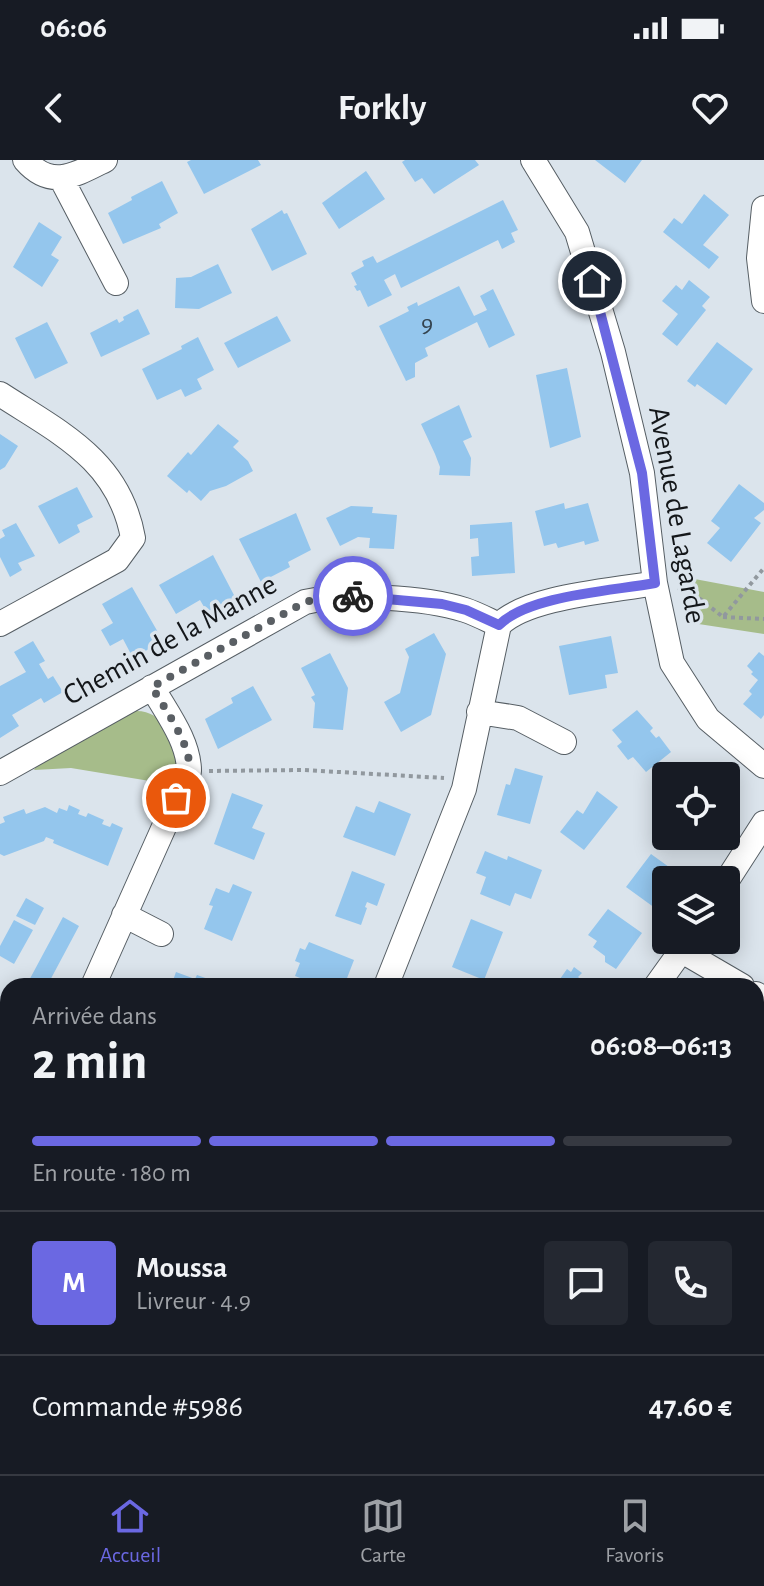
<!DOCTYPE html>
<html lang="fr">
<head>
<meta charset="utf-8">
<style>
  body { margin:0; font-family:"Alegreya Sans",sans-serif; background:#242831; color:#f1f3f6; height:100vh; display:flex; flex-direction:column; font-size:30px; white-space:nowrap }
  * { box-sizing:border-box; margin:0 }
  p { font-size:26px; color:#9ea1a6 }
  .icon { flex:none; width:44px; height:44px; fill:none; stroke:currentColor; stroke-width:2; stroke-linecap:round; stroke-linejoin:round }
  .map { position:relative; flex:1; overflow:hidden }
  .side { position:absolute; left:0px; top:818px; width:764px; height:496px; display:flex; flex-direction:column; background:#171b24; border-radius:24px 24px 0 0; box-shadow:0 4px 20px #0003 }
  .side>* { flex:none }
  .fabs { position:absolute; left:652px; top:602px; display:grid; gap:16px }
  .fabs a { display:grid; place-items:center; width:88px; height:88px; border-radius:8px; background:#171b24; box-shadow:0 4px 20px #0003; font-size:40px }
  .pin { position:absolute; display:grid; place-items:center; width:68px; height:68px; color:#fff; margin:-34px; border:4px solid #fff; border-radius:50%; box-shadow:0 2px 8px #0007 }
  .courier { position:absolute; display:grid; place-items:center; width:80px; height:80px; margin:-40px; border:6px solid #6b68e2; border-radius:50%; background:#fff; color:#222; box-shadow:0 2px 10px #0007 }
  .overview em { font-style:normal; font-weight:700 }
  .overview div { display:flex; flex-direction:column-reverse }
  .overview { display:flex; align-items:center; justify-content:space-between; height:136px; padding:0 32px }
  h1 { font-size:52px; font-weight:700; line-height:60px }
  .bar { display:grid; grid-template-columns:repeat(4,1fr); gap:12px 8px; align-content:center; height:96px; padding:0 32px }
  .bar i { height:10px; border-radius:6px; background:#363941 }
  .bar .current { background:#6b68e2 }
  .bar p { grid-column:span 4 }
  .line { display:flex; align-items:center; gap:20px; padding:0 32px; border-top:2px solid #363941 }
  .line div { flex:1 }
  .round { display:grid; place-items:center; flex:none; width:84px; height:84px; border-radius:8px; background:#242831 }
  .status { display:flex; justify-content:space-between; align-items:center; height:56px; padding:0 40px; background:#171b24; direction:ltr }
  .status svg { height:22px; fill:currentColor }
  header { display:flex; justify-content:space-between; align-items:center; height:104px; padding:0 32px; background:#171b24; font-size:36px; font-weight:700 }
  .menu { display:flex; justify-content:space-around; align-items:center; height:112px; border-top:2px solid #363941; background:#171b24; font-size:22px; color:#9ea1a6 }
  .menu a { display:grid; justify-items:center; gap:4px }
  .menu .current { color:#6b68e2 }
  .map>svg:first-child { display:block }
  .green { fill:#a6bc8a }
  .building { fill:#94c6ed }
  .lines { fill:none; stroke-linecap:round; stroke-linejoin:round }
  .minor-casing { stroke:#565e64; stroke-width:26 }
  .path { stroke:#91989e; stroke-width:4; stroke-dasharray:4 4; stroke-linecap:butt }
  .minor { stroke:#fff; stroke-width:24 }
  .done { stroke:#5a5f64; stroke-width:8; stroke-dasharray:0 14.4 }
  .route { stroke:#6b68e2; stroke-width:10 }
  .labels { text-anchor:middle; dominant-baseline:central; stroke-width:7; stroke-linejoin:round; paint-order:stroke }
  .number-label { font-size:26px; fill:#34434f }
  .street-label { font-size:30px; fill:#14171a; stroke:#dbe4ec }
</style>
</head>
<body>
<div class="status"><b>06:06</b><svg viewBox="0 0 49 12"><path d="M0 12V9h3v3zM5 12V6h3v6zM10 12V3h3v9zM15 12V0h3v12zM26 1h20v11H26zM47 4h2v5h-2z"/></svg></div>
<header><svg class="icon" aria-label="back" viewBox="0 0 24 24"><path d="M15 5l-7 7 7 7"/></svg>Forkly<svg class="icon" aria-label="heart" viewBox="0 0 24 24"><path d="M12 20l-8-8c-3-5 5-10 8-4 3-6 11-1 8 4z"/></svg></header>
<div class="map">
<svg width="764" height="1314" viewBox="0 0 764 1314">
  <rect width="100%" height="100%" fill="#dbe4ec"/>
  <path class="green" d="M684,417L764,432V474L692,463Z
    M135,551C164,550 170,578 181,600L174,625L71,608L34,610L37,605Z
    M13,1306H495L491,1314H8Z"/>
  <path class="building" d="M191,0H258L261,5L204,34L187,2Z
    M405,0H475L479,5L434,34L422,18L415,22L402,2Z
    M595,0H642L625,23Z
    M366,11L385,39L339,69L322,43Z
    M162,21L178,53L159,64L161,68L123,84L108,53L132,40L131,37Z
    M704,34L729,55L703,85L719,97L709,109L663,72L674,58L682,64Z
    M503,40L518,70L511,73L515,82L502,89L498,80L401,128L395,114L384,120L392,135L368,147L360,130L357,131L354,126L357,125L351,113L364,106L362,101L373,96L377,103Z
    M282,50L284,54L287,53L307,94L272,111L251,69Z
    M39,62L62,77L51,95L59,100L42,127L13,107Z
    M218,104L232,133L199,149L175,148L176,118L191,117Z
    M689,120L710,137L702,146L706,150L677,186L662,174L678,154L662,141L676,125L682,130Z
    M459,126L474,156L487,150L480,136L493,129L515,175L489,188L477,162L425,188L428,196L415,203V217L406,221L379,166L409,151L407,147L417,142L418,146Z
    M138,149L150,174L101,197L90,173L117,159L119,163L124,160L123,157Z
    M277,156L291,181L238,208L224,183Z
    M47,162L68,203L35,219L15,178Z
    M198,177L214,210L197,219L202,229L185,237L181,229L157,240L142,209L182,189L181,186Z
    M717,182L753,209L726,245L697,224L695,227L687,221Z
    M567,208L581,277L550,288L536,215Z
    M459,245L472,277L463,281L471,298L470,316L439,315L440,307L435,294L421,264Z
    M218,264L239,281L233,287L248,301L253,311L226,326L210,331L201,341L189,330L187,333L167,316L188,292L191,295Z
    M0,274L18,286L5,307L0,310Z
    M739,324L764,343V350L754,358L761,363L731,402L707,383L720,368L711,361Z
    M77,327L93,357L77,365L80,372L59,384L38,346Z
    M564,343L565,349L588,343L599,381L585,385L584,381L558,388L556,383L544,386L535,351Z
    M351,346L373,347L372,353L397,355L394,389L369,388L370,378L358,377L340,386L326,358Z
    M296,353L311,390L288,402L290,407L261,422L239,379Z
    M512,362L515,413L472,416L471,397L479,396L478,378L470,379V365Z
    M16,363L35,396L18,403L22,410L10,417L0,397V379L5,376L2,370Z
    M213,395L235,437L207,452L200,440L176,454L159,425Z
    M132,427L163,481L133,498L123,479L110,486L101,470L113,463L102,444Z
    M434,473L446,494L431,555L401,572L384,542L400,533L409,497L405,489Z
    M611,476L618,513L605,515L607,528L569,535L559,486Z
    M33,481L45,501L39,504L48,519L53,516L63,532L44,543L41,538L12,555L19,566L0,578V526L26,512L14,492Z
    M759,492L764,496V555L761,559L743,544L752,534L749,531L758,520L751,514L753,512L747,506Z
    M330,493L348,528L343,570L313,568L315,543L311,537L315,535L301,508Z
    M253,526L272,560L218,589L205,559L233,543L231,538Z
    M637,550L653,568L650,571L656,578L659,576L671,592L646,612L633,597L628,600L617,586L622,582L612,570Z
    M515,608L543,616L530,664L497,655L506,624L510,625Z
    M597,631L618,647L584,690L560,672L577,650L583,654Z
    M232,633L263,645L252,668L265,673L254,700L214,684Z
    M379,641L411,654L395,696L343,677L356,646L374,653Z
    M69,645L80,650L78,654L86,657L88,653L104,660L102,664L110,667L112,663L123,668L108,706L53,683L54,680L46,677L44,681L4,696L0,694V664L5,662L3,657L24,649L26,654L45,647L57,653L59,648L67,651Z
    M485,691L507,700L508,696L542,710L531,739L515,733L510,746L480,734L486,717L476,713Z
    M651,694L680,715L676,720H666V733L655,748L626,727Z
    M352,711L385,724L377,746L367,742L365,747L367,748L361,765L335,756Z
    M233,724L252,732L232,781L204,769L213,746L209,745L216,728L229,733Z
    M26,738L44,748L35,765L16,756Z
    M608,749L642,773L616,809L605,802V796L593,787L597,781L588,775Z
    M63,757L79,766L47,826H26Z
    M471,759L503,772L484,820L452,807Z
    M14,760L33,770L14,804L0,796V786Z
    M309,782L354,800L344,826H321L295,816L300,803L295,801L300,788L305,790Z
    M574,807L582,813L578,817L590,826H555L567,809L571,812Z
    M176,812L195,819L197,815L228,826H171Z
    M0,866L8,870L7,896L0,893Z
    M756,881L764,886V907L756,920Z
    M0,992L8,996V1025L0,1020Z
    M0,1170L8,1179V1228L0,1236Z
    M623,1306H670L676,1308L675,1314H621Z"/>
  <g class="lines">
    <defs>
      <path id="minor" d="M25,0C51,30 75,15 105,0
        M533,0L577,72L613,192L642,313L655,423L672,503L708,559L764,606
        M61,18L116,123
        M764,48L759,98L764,141
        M0,234C60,273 119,300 133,378L117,400L0,464
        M479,552L518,558L564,582
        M0,613L305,442C345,433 425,437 465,450C477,454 488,460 499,465C528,436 613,431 655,423
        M726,722L764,663
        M124,755L161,774
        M682,791L742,826
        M93,826L189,611C189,581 166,552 152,527
        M386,826L464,629L499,465
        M656,826L689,780
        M756,834L764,839
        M756,1011L764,996
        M755,1314L764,1294"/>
    </defs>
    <use href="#minor" class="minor-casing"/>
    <path class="path" d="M678,428L690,431L723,457L764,408
      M723,457L764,459
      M209,611L304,610L444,618"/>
    <use href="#minor" class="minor"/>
  </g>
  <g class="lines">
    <path class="done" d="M176,638C181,629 187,619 189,609C192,586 163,546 152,527L305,442L331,436H353"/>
    <path class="route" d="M353,436L442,444L466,450L499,465C529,435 613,431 655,423L642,313L592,121"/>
  </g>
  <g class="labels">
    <g class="number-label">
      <text x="427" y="164">9</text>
    </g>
    <g class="street-label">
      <text transform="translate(677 355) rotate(80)">Avenue de Lagarde</text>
      <text transform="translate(170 480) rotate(-29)">Chemin de la Manne</text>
    </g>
  </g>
</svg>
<div class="fabs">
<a><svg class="icon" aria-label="locate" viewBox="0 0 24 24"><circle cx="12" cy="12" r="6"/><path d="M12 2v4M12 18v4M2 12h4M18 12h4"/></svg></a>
<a><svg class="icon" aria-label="layers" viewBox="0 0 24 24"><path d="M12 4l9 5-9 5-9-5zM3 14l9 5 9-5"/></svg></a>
</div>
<div class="pin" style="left:176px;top:638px;background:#ea580c"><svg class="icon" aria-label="bag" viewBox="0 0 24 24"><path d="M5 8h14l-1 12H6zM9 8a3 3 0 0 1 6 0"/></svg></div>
<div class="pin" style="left:592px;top:121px;background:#1f2937"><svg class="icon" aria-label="home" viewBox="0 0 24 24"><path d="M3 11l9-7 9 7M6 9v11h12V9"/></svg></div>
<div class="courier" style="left:353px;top:436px"><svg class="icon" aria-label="bike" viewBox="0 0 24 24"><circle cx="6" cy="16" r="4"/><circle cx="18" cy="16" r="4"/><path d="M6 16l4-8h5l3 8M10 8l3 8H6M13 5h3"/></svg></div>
<section class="side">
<div class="overview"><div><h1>2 min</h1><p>Arrivée dans</p></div><em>06:08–06:13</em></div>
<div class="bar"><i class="current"></i><i class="current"></i><i class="current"></i><i></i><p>En route · 180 m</p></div>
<div class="line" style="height:144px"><b class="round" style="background:#6b68e2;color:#fff">M</b><div><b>Moussa</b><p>Livreur · 4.9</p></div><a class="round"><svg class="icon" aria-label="chat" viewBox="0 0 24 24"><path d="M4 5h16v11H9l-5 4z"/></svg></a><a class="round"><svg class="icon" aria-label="phone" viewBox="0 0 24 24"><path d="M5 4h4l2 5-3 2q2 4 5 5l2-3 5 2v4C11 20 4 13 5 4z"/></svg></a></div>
<div class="line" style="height:104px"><div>Commande #5986</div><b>47.60 €</b></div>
</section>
</div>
<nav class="menu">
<a class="current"><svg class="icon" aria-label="home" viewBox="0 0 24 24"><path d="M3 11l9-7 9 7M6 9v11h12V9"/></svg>Accueil</a>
<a><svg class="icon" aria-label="map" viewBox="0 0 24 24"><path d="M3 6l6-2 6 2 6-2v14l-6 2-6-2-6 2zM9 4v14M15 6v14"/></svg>Carte</a>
<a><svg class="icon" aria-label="saved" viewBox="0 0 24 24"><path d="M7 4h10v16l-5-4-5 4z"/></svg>Favoris</a>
</nav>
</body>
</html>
